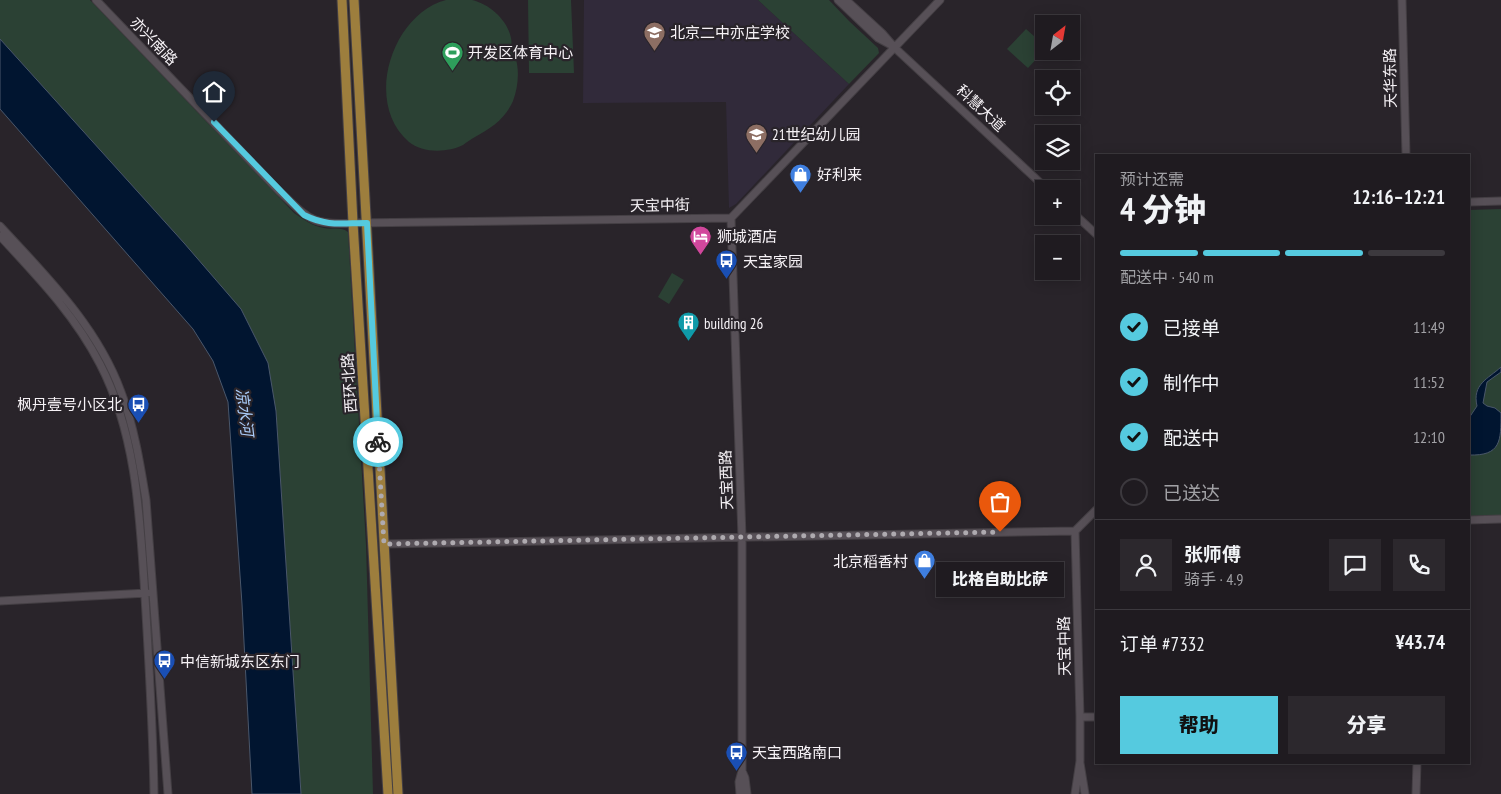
<!DOCTYPE html>
<html lang="zh">
<head>
<meta charset="utf-8">
<style>
  body { margin:0; font-family:"PT Sans Narrow","Noto Sans SC",sans-serif; background:#2c282d; color:#f1f3f6; height:100vh; display:flex; flex-direction:column; font-size:19px; white-space:nowrap }
  * { box-sizing:border-box; margin:0 }
  p { font-size:16px; color:#a1a1a5 }
  .icon { flex:none; width:28px; height:28px; fill:none; stroke:currentColor; stroke-width:2; stroke-linecap:round; stroke-linejoin:round }
  .map { position:relative; flex:1; overflow:hidden }
  .details { position:absolute; left:1095px; top:154px; width:375px; height:610px; display:flex; flex-direction:column; background:#1f1b20; border-radius:0px; box-shadow:0 2px 12px #0003,0 0 0 1px #3c393e }
  .details>* { flex:none }
  .needle { width:32px; rotate:31deg }
  .controls { position:absolute; left:1035px; top:15px; display:grid; gap:10px }
  .controls a { display:grid; place-items:center; width:45px; height:45px; border-radius:0px; background:#1f1b20; box-shadow:0 2px 12px #0003,0 0 0 1px #3c393e; font-size:25px }
  .pin { position:absolute; display:grid; place-items:center; width:42px; height:42px; color:#fff; margin:-51px -21px; border-radius:50% 50% 50% 0; rotate:-45deg; box-shadow:0 0 5px #0007 }
  .pin .icon { rotate:45deg }
  .courier { position:absolute; display:grid; place-items:center; width:50px; height:50px; margin:-25px; border:4px solid #55cadf; border-radius:50%; background:#fff; color:#222; box-shadow:0 1px 6px #0007 }
  .bubble { position:absolute; height:35px; border-radius:0px; background:#1f1b20; box-shadow:0 2px 12px #0003,0 0 0 1px #3c393e; font-size:16px; font-weight:800; line-height:35px; text-align:center }
  .headline em { font-style:normal; font-weight:800 }
  .headline div { display:flex; flex-direction:column-reverse }
  .headline { display:flex; align-items:center; justify-content:space-between; height:85px; padding:0 25px }
  h1 { font-size:32px; font-weight:800; line-height:38px }
  .bar { display:grid; grid-template-columns:repeat(4,1fr); gap:8px 5px; align-content:center; height:60px; padding:0 25px }
  .bar i { height:6px; border-radius:4px; background:#3c393e }
  .bar .active { background:#55cadf }
  .bar p { grid-column:span 4 }
  .line { display:flex; align-items:center; gap:12px; padding:0 25px; border-top:1px solid #3c393e }
  .line div { flex:1 }
  .round { display:grid; place-items:center; flex:none; width:52px; height:52px; border-radius:0px; background:#2c282d }
  ol { padding:0 25px; list-style:none }
  li { display:flex; align-items:center; gap:15px; height:55px }
  li p { margin-inline-start:auto }
  li .icon { padding:5px; border-radius:50%; background:#55cadf; color:#111; stroke-width:4 }
  li:last-child { color:#a1a1a5 }
  li i { width:28px; height:28px; border:2px solid #3c393e; border-radius:50% }
  .action { display:flex; gap:10px; margin-top:auto; padding:10px 25px }
  .action a { flex:1; height:58px; border-radius:0px; background:#55cadf; color:#111; font-size:20px; font-weight:800; line-height:58px; text-align:center }
  .action a+a { background:#2c282d; color:#f1f3f6 }
  .map>svg:first-child { display:block }
  .education { fill:#312a3a }
  .green { fill:#2b4134 }
  .water { fill:#011530; stroke:#4a576b }
  .lines { fill:none; stroke-linecap:round; stroke-linejoin:round }
  .minor-casing { stroke:#443f44; stroke-width:9 }
  .major-casing { stroke:#443f44; stroke-width:11 }
  .minor { stroke:#575057; stroke-width:7 }
  .major { stroke:#9d7e3d; stroke-width:9 }
  .done { stroke:#aeaaaf; stroke-width:5; stroke-dasharray:0 9 }
  .route { stroke:#55cadf; stroke-width:6 }
  .labels { text-anchor:middle; dominant-baseline:central; stroke-width:4.5; stroke-linejoin:round; paint-order:stroke }
  .poi-label { font-size:15px; fill:#f6f2f6; stroke:#29242a; text-anchor:start }
  .street-label { font-size:15px; fill:#f6f2f6; stroke:#29242a }
  .water-label { font-size:16px; font-style:italic; fill:#aaccf9; stroke:#29242a }
</style>
</head>
<body>
<div class="map">
<svg width="1501" height="794" viewBox="0 0 1501 794">
  <rect width="100%" height="100%" fill="#29242a"/>
  <path class="education" d="M584,0H758L849,84L736,204L729,208L726,102L583,103Z"/>
  <path class="green" d="M0,0H90L294,213C303,219 312,226 324,228C332,230 341,226 348,232L366,545L373,794H301L276,411L184,243L0,39Z
    M446,0C454,0 464,0 472,0C490,4 508,21 511,38C512,42 511,46 512,49C512,52 514,54 515,56C520,70 518,88 513,101C505,119 491,128 475,137C471,139 467,142 463,145C447,153 422,153 409,142C363,103 392,14 446,0Z
    M528,0H571L574,73H529Z
    M758,0H829L849,21L878,48L879,53L849,84Z
    M1026,29L1044,45V51L1028,68L1007,49Z
    M1501,209V515L1469,516V210Z
    M672,273L684,280L669,304L658,297Z"/>
  <path class="water" d="M0,39L184,243L241,309L268,363L276,411L301,794H252L242,604L228,402L213,361L193,329L0,109Z
    M1501,367V372L1487,382L1483,403L1487,406L1495,408L1501,413C1501,441 1501,456 1469,455V418L1477,406C1472,384 1488,379 1501,367Z"/>
  <g class="lines">
    <defs>
      <path id="minor" d="M96,0L279,191C308,218 311,226 353,223L731,218L940,0
        M838,0L878,38L891,45
        M846,0L882,33L895,48L1047,189
        M1402,0L1406,155
        M1469,202L1501,201
        M1071,211L1096,234
        M731,218L742,537V771L739,782L740,794
        M0,226C46,276 97,326 121,392C134,426 140,463 146,500L168,794
        M0,236C37,276 75,315 100,364C137,435 140,519 145,597C149,663 153,728 154,794
        M1469,520L1501,519
        M384,544L1075,531
        M0,601L147,593
        M1080,717H1096
        M1080,763L1085,794
        M742,771L745,778L747,794
        M1075,794L1080,761V717L1075,531L1096,510
        M1416,794L1417,762"/>
      <path id="major" d="M342,0L353,223L388,794
        M354,0L398,794"/>
    </defs>
    <use href="#minor" class="minor-casing"/>
    <use href="#major" class="major-casing"/>
    <use href="#minor" class="minor"/>
    <use href="#major" class="major"/>
  </g>
  <g class="lines">
    <path class="done" d="M378,442L384,544L1000,532"/>
    <path class="route" d="M214,122L304,215C328,227 342,223 367,223L378,442"/>
  </g>
  <defs>
    <symbol id="school-pin" viewBox="-11 -11 22 30"><path d="M0 17L-7.5 6A9.5 9.5 0 1 1 7.5 6Z" fill="#8d6e63" stroke="#29242a"/><path d="M0-5L7-2L0 1L-7-2ZM-4 1L0 2.5L4 1V4Q0 6-4 4Z" fill="#fff"/></symbol>
    <symbol id="stadium-pin" viewBox="-11 -11 22 30"><path d="M0 17L-7.5 6A9.5 9.5 0 1 1 7.5 6Z" fill="#2e9e5b" stroke="#29242a"/><path d="M0-5a6.5 5 0 1 0 0 10a6.5 5 0 1 0 0-10ZM-3.5-1.8h7v3.6h-7Z" fill="#fff"/></symbol>
    <symbol id="shop-pin" viewBox="-11 -11 22 30"><path d="M0 17L-7.5 6A9.5 9.5 0 1 1 7.5 6Z" fill="#3f7fe0" stroke="#29242a"/><path d="M-5-2.5h2.3a2.7 3.5 0 0 1 5.4 0H5L5.5 6h-11ZM-1.5-2.5h3a1.5 2.3 0 0 0-3 0Z" fill="#fff"/></symbol>
    <symbol id="hotel-pin" viewBox="-11 -11 22 30"><path d="M0 17L-7.5 6A9.5 9.5 0 1 1 7.5 6Z" fill="#d1479c" stroke="#29242a"/><path d="M-6-4.5h1.5V1H6V5H4.5V3h-9V5H-6ZM-4 0a1.8 1.8 0 1 1 3.6 0ZM.5 0V-2.5h3Q6-2.5 6 0Z" fill="#fff"/></symbol>
    <symbol id="bus-pin" viewBox="-11 -11 22 30"><path d="M0 17L-7.5 6A9.5 9.5 0 1 1 7.5 6Z" fill="#1a4fb4" stroke="#29242a"/><path d="M-5-6H5V4H4V6H2V4H-2V6H-4V4H-5ZM-3.5-4V0h7V-4ZM-3.5 1.2v1.5H-2V1.2ZM2 1.2v1.5H3.5V1.2Z" fill="#fff"/></symbol>
    <symbol id="building-pin" viewBox="-11 -11 22 30"><path d="M0 17L-7.5 6A9.5 9.5 0 1 1 7.5 6Z" fill="#0f9aa8" stroke="#29242a"/><path d="M-4-6H4V6H1V3H-1V6H-4ZM-2.5-4.3h1.7v1.8h-1.7ZM.8-4.3h1.7v1.8H.8ZM-2.5-1h1.7V.8h-1.7ZM.8-1h1.7V.8H.8Z" fill="#fff"/></symbol>
  </defs>
  <g fill-rule="evenodd">
    <use href="#school-pin" x="642" y="20" width="25" height="34"/>
    <use href="#stadium-pin" x="440" y="40" width="25" height="34"/>
    <use href="#school-pin" x="744" y="122" width="25" height="34"/>
    <use href="#shop-pin" x="788" y="162" width="25" height="34"/>
    <use href="#hotel-pin" x="688" y="224" width="25" height="34"/>
    <use href="#bus-pin" x="714" y="248" width="25" height="34"/>
    <use href="#building-pin" x="676" y="310" width="25" height="34"/>
    <use href="#bus-pin" x="126" y="392" width="25" height="34"/>
    <use href="#shop-pin" x="912" y="548" width="25" height="34"/>
    <use href="#bus-pin" x="152" y="648" width="25" height="34"/>
    <use href="#bus-pin" x="724" y="740" width="25" height="34"/>
  </g>
  <g class="labels">
    <g class="poi-label">
      <text x="670" y="32">北京二中亦庄学校</text>
      <text x="468" y="52">开发区体育中心</text>
      <text x="772" y="134">21世纪幼儿园</text>
      <text x="817" y="174">好利来</text>
      <text x="717" y="236">狮城酒店</text>
      <text x="743" y="261">天宝家园</text>
      <text x="704" y="323">building 26</text>
      <text x="122" y="404" text-anchor="end">枫丹壹号小区北</text>
      <text x="908" y="561" text-anchor="end">北京稻香村</text>
      <text x="180" y="661">中信新城东区东门</text>
      <text x="752" y="752">天宝西路南口</text>
    </g>
    <g class="street-label">
      <text transform="translate(154 41) rotate(46)">亦兴南路</text>
      <text transform="translate(1390 78) rotate(-91)">天华东路</text>
      <text transform="translate(981 108) rotate(43)">科慧大道</text>
      <text transform="translate(660 205) rotate(-1)">天宝中街</text>
      <text transform="translate(349 383) rotate(-94)">西环北路</text>
      <text transform="translate(726 480) rotate(-92)">天宝西路</text>
      <text transform="translate(1064 646) rotate(-91)">天宝中路</text>
    </g>
    <g class="water-label">
      <text transform="translate(245 412) rotate(83)">凉水河</text>
    </g>
  </g>
</svg>
<div class="controls">
<a><svg class="needle" viewBox="-14 -14 28 28"><path d="M0-13l5 13h-10z" fill="#e53935"/><path d="M0 13l5-13h-10z" fill="#a1a1a5"/></svg></a>
<a><svg class="icon" aria-label="locate" viewBox="0 0 24 24"><circle cx="12" cy="12" r="6"/><path d="M12 2v4M12 18v4M2 12h4M18 12h4"/></svg></a>
<a><svg class="icon" aria-label="layers" viewBox="0 0 24 24"><path d="M12 4l9 5-9 5-9-5zM3 14l9 5 9-5"/></svg></a>
<a>+</a>
<a>−</a>
</div>
<div class="pin" style="left:1000px;top:532px;background:#ea580c"><svg class="icon" aria-label="bag" viewBox="0 0 24 24"><path d="M5 8h14l-1 12H6zM9 8a3 3 0 0 1 6 0"/></svg></div>
<div class="pin" style="left:214px;top:122px;background:#1f2937"><svg class="icon" aria-label="home" viewBox="0 0 24 24"><path d="M3 11l9-7 9 7M6 9v11h12V9"/></svg></div>
<div class="courier" style="left:378px;top:442px"><svg class="icon" aria-label="bike" viewBox="0 0 24 24"><circle cx="6" cy="16" r="4"/><circle cx="18" cy="16" r="4"/><path d="M6 16l4-8h5l3 8M10 8l3 8H6M13 5h3"/></svg></div>
<div class="bubble" style="left:936px;top:562px;width:128px">比格自助比萨</div>
<section class="details">
<div class="headline"><div><h1>4 分钟</h1><p>预计还需</p></div><em>12:16–12:21</em></div>
<div class="bar"><i class="active"></i><i class="active"></i><i class="active"></i><i></i><p>配送中 · 540 m</p></div>
<ol>
<li><svg class="icon" aria-label="check" viewBox="0 0 24 24"><path d="M5 12l5 5 9-10"/></svg>已接单<p>11:49</p></li>
<li><svg class="icon" aria-label="check" viewBox="0 0 24 24"><path d="M5 12l5 5 9-10"/></svg>制作中<p>11:52</p></li>
<li><svg class="icon" aria-label="check" viewBox="0 0 24 24"><path d="M5 12l5 5 9-10"/></svg>配送中<p>12:10</p></li>
<li><i></i>已送达</li>
</ol>
<div class="line" style="height:90px"><a class="round"><svg class="icon" aria-label="person" viewBox="0 0 24 24"><circle cx="12" cy="8" r="4"/><path d="M4 21q1-7 8-7t8 7"/></svg></a><div><b>张师傅</b><p>骑手 · 4.9</p></div><a class="round"><svg class="icon" aria-label="chat" viewBox="0 0 24 24"><path d="M4 5h16v11H9l-5 4z"/></svg></a><a class="round"><svg class="icon" aria-label="phone" viewBox="0 0 24 24"><path d="M5 4h4l2 5-3 2q2 4 5 5l2-3 5 2v4C11 20 4 13 5 4z"/></svg></a></div>
<div class="line" style="height:65px"><div>订单 #7332</div><b>¥43.74</b></div>
<div class="action"><a>帮助</a><a>分享</a></div>
</section>
</div>
</body>
</html>
